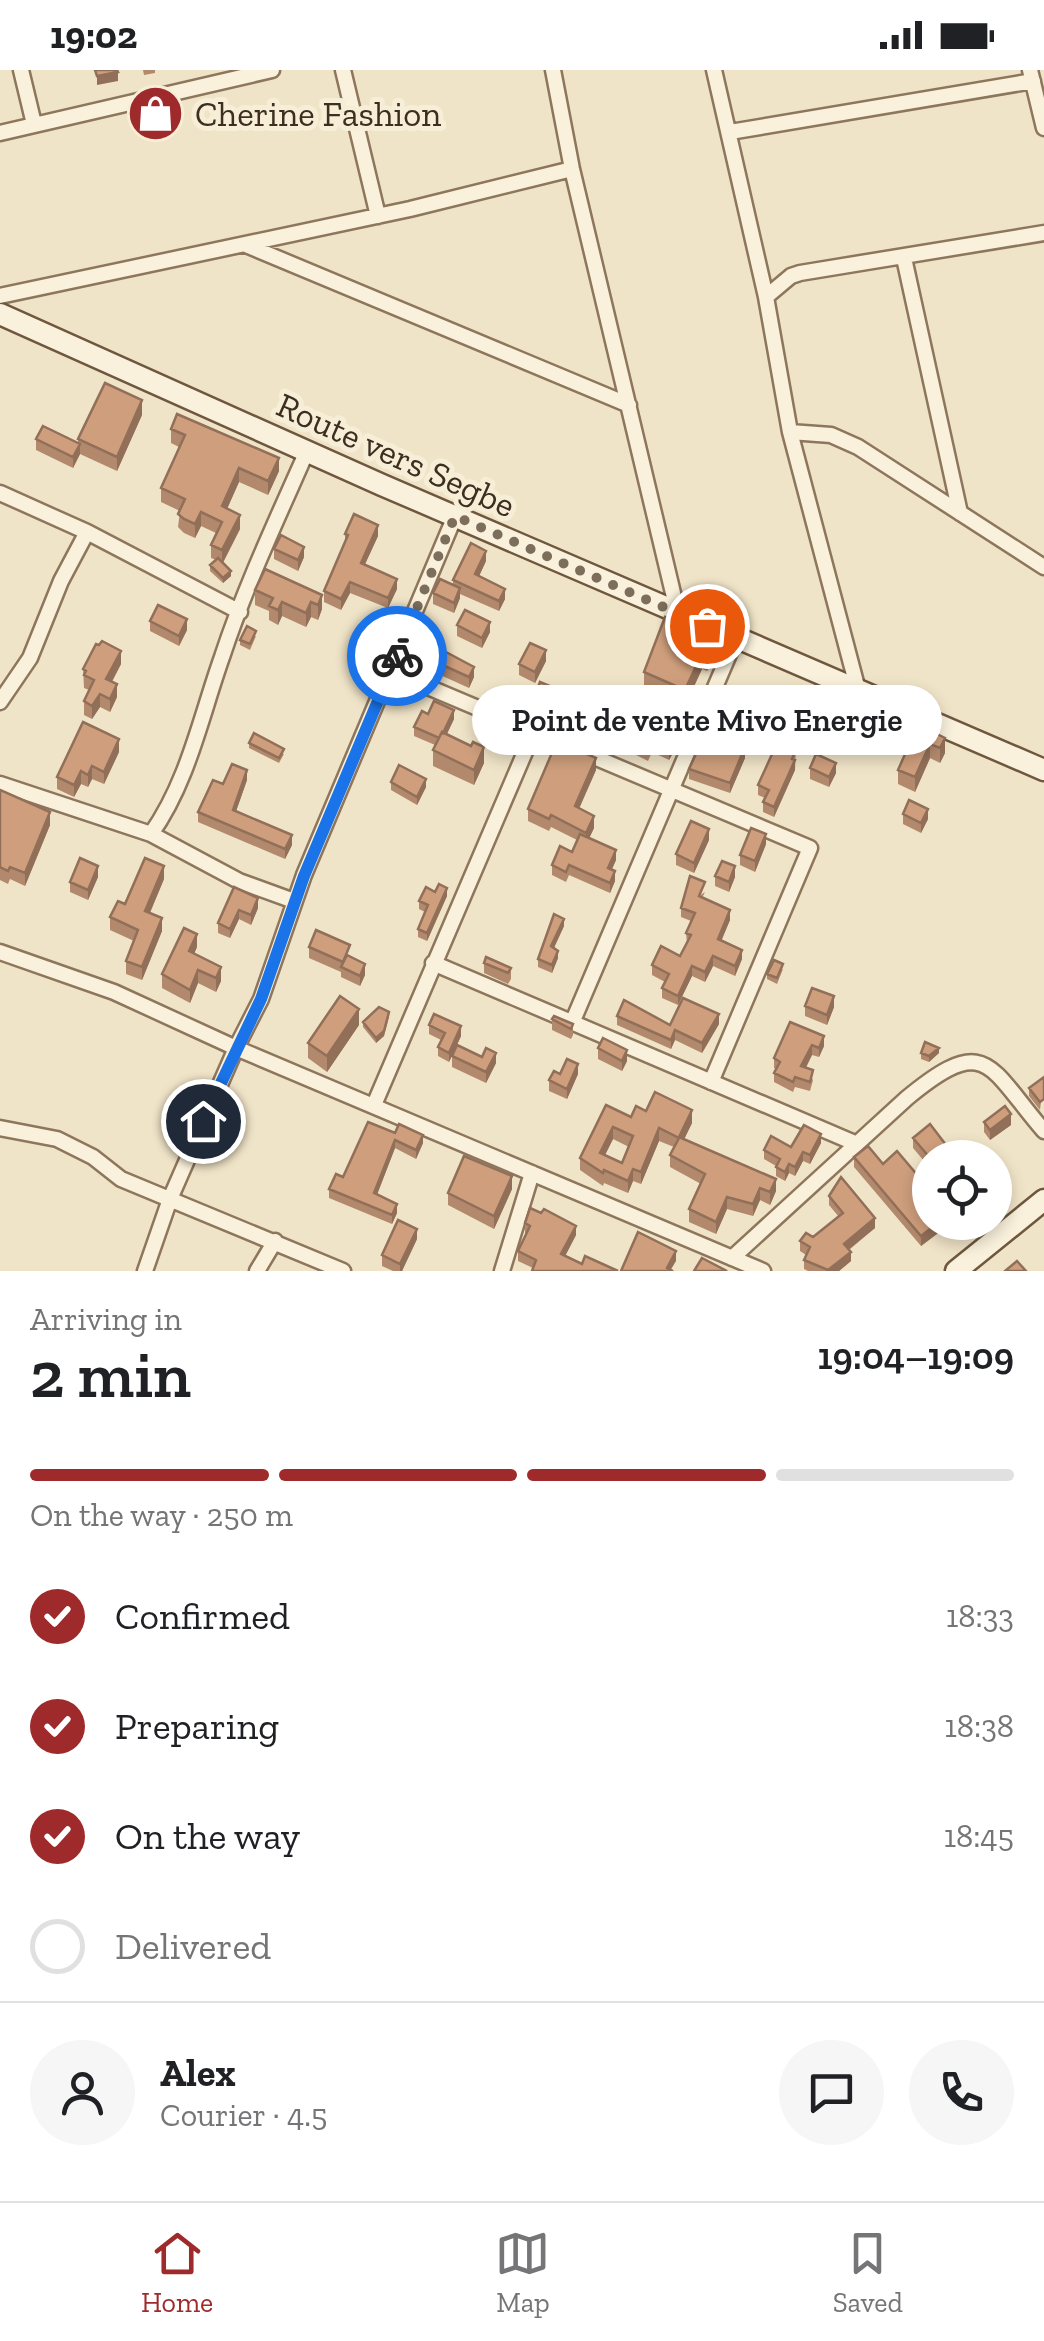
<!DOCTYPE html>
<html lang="en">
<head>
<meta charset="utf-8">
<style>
  body { margin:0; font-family:"Zilla Slab",serif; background:#f6f6f6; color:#202124; height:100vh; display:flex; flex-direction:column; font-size:38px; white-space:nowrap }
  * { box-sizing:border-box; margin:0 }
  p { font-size:32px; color:#757577 }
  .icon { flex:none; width:55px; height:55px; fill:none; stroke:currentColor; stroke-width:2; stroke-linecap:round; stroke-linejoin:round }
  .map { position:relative; height:1201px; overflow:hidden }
  .side { display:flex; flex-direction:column; background:#fff; flex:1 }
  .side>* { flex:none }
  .buttons { position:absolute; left:912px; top:1070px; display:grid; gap:20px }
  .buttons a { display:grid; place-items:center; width:100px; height:100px; border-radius:50%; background:#fff; box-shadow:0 5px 15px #0003; font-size:50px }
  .pin { position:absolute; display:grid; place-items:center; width:85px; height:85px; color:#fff; margin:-42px; border:5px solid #fff; border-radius:50%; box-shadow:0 2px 10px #0007 }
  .courier { position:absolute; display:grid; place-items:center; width:100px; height:100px; margin:-50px; border:8px solid #1a73e8; border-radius:50%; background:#fff; color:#222; box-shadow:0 2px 12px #0007 }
  .bubble { position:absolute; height:70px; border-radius:35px; background:#fff; box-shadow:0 5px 15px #0003; font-size:32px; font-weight:600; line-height:70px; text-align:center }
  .head em { font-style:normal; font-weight:600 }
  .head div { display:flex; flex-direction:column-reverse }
  .head { display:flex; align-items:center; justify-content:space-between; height:170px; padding:0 30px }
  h1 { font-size:65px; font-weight:600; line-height:75px }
  .bar { display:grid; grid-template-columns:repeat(4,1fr); gap:15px 10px; align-content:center; height:120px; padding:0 30px }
  .bar i { height:12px; border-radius:8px; background:#e0e0e0 }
  .bar .selected { background:#9e2a2b }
  .bar p { grid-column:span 4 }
  .line { display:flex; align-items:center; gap:25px; padding:0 30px; border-top:2px solid #e0e0e0 }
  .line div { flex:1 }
  .round { display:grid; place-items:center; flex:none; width:105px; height:105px; border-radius:52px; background:#f6f6f6 }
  ol { padding:0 30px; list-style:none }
  li { display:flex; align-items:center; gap:30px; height:110px }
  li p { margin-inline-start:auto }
  li .icon { padding:10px; border-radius:50%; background:#9e2a2b; color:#fff; stroke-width:4 }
  li:last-child { color:#757577 }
  li i { width:55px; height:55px; border:5px solid #e0e0e0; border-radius:50% }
  .status { display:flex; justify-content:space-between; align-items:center; height:70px; padding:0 50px; background:#fff; direction:ltr }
  .status svg { height:28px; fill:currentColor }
  .tabs { display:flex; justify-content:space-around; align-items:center; height:140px; border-top:2px solid #e0e0e0; background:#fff; font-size:28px; color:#757577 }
  .tabs a { display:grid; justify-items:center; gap:5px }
  .tabs .selected { color:#9e2a2b }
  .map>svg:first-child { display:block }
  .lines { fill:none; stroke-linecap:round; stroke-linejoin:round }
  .street-casing { stroke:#8d765c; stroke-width:19 }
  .secondary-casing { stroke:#6f573f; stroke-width:25 }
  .street { stroke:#faf1dc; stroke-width:14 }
  .secondary { stroke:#faf1dc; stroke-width:20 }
  .wall { fill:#b2896c; fill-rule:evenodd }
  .shaded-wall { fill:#916f58 }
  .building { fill:#cf9f7d; stroke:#916f58; stroke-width:2.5; fill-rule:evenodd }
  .done { stroke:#7c6e5b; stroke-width:10; stroke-dasharray:0 18 }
  .route { stroke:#1a73e8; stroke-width:12 }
  .labels { text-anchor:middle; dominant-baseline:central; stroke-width:10; stroke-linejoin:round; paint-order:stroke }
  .poi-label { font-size:35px; fill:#3d2e20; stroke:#f7eed8; text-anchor:start }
  .street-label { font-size:35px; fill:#3d2e20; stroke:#f7eed8 }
</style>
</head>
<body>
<div class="status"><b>19:02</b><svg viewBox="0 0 49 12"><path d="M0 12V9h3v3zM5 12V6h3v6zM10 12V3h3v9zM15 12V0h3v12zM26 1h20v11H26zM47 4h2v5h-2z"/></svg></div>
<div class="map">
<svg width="1044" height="1201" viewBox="0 0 1044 1201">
  <rect width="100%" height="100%" fill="#f0e4c8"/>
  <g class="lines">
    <defs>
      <path id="street" d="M21,0L34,54
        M343,0L378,146
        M553,0L572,99L678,544
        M714,0L766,227L790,362L858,620
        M1030,0L1044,58
        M730,62L1033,11
        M0,63L272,0
        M246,175L629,335
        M904,188L960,443
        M0,226L410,139L572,99
        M766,227L791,206L800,203L1044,163
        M790,362L831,365L858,377L1044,497
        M0,423L87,462L240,542
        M390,601L810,778L711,1012
        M0,632L30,588L61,511L87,462
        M0,714L151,764L239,811L294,831
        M151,764C188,712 201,646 222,587C245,517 277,449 307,381
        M0,882L114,922L236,978L763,1201
        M433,893L857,1074
        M572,953L736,568
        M374,1035L534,661
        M0,1058L57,1069L93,1087L121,1109L343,1201
        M732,1188L907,1028C987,962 988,996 1044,1061
        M145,1201L170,1129L236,978L261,929L304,805L455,446
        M257,1201L275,1171
        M502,1201L532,1103"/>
      <path id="secondary" d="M0,244L382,415L1044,700
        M956,1201L1044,1130"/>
    </defs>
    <use href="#street" class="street-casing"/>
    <use href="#secondary" class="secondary-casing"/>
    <use href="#street" class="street"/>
    <use href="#secondary" class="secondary"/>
  </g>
  <path class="wall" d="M143,0H155V3L144,5Z
    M142,345L117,401L80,384L73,398L36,380V369L78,373V369Z
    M171,359L279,401L268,425L239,412L227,439L240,459L223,493L231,506L223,513L210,501V495L216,490L211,488V475L216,463L201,456L195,468L184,463L178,457L180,441L161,432V418L179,377L171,373Z
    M345,464L378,466L365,494L397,519L388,538L350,523L341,540L324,532V521L345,471Z
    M274,479L304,487L298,501L274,489Z
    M486,491L479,506L505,529L499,541L460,524V528L454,543L433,534V523L453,515V510Z
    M265,499L322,539L318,550L311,547L306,557L282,546L278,555L269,550V541L255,535V520Z
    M665,547L714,585L707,601L702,599L685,636L644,617V602Z
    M150,551L187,560L179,576L150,561Z
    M457,555L490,562L482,578L457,566Z
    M256,566L250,580L240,575V570Z
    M407,579L474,607L469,618L407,590Z
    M546,591L535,613L519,605V594Z
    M121,594L112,612L117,627L110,642L100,637L92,649L84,645V631L89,620L84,618L83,599Z
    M552,627L544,648L532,644V633Z
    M840,638L823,676L807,669V659Z
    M428,644L454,649L447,664L484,693L474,715L433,696V680L435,675L414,666V657Z
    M684,664L669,690L652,682L648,691L632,683V674Z
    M938,665L945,683L940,693L930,688L915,722L898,714V700Z
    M249,673L284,684L279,693L249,678Z
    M796,679L795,700L774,747L763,742V732L765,728L758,725V715Z
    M119,682L104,714L92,709L88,717L81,714L74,727L57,719V707Z
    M745,688L730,723L689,709V699Z
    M810,698L836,703L829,717L810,709Z
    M596,700L579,738L594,758L589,768L616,790L612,799L615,811L610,823L569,805L566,812L552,805V795L572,782L577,770L551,757L549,761L528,751V739Z
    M247,710L236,741L292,775L285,789L198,752V742L223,714Z
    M391,712L426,717L417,735L391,720Z
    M0,720L50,755L25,816L10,809L8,814L0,810Z
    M903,744L928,749L921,763L903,754Z
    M709,770L694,803L676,795V784Z
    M766,774L755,802L740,795V785Z
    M715,806L735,807L729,822L715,816Z
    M98,807L88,830L70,822V812Z
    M164,809L150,843L162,861L142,910L126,904V891L134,871L110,860V847L125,834Z
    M234,817L258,838L251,855L239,849L230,868L218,863V853Z
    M435,822L447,826L427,871L418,867V859L425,842L419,839V831Z
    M705,822L702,828L730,850L721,870L742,889L735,906L713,896L705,912L692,906L678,935L662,928V918L665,912L652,905V895L680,886L687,873L686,863L691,851L681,847V838Z
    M564,856L554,878L558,888L552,903L538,897V889Z
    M197,877L194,884L221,911L216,922L198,913L190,933L162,918V904Z
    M309,877L350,885V887L365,905L360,916L341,907V902L309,888Z
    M484,893L511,898V909L508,914L484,903Z
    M783,899L777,914L767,909V904Z
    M805,936L834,937L827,955L805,946Z
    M617,946L670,955L719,954L702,983L675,970L671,979L617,955Z
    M389,947L384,966L376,973L363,957V952Z
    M552,949L573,954V965L571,969L552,960Z
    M790,952L824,976L819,987L812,985L806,998L813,1010L810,1021L795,1017L793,1022L774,1012V1003L776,999L774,998V988Z
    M359,955L327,1002L308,988V973Z
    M429,955L461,966L457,975L496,993L486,1013L452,997V986L449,992L438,986V977L441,970L429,964Z
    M598,978L627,991L622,1001L598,989Z
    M921,983H939L929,992L921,989Z
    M560,1004H578L567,1029L549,1021V1010Z
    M1044,1007L1040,1040L1029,1026V1018Z
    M606,1035L631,1047L646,1041L692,1053L684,1069L776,1121L770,1135L760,1130L753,1146L727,1139L716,1164L689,1152V1139L701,1114L670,1097V1085L674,1077L659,1071L641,1114L633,1111L628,1123L604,1113L603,1116L580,1100V1088ZM613,1069L629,1077L622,1093L605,1085Z
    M368,1052L423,1073L416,1089L395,1078L377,1125L397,1143L392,1154L329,1128V1119L343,1107Z
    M984,1052L1011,1055L990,1070L984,1062Z
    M913,1068L930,1088V1098L913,1078Z
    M821,1073L810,1094L803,1091L795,1106L789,1103L785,1111L776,1106V1096L764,1089V1080Z
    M854,1087L883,1094L950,1154L921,1176L854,1097Z
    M512,1119L494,1159L448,1135V1123Z
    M829,1126L875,1158L849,1180L851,1191L839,1201H808L804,1199V1190L806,1185L800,1181V1171L813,1167L839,1147L829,1135Z
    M525,1153L576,1165L565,1186L582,1194L618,1201L533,1198L518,1191V1181L527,1164L525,1163Z
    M417,1169L402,1201H393L382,1196V1185Z"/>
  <path class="shaded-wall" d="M118,2V11L97,15V6Z
    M142,330V345L117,401V387Z
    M80,374V384L73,398V387Z
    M279,388V401L268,425V411Z
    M239,398V412L222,450V436Z
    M201,442V456L195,468V454Z
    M240,445V459L222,494V480Z
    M378,455V466L361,503V493Z
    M304,477V487L298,501V490Z
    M486,481V491L475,515V504Z
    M231,501V506L223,513V508Z
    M397,509V519L388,538V528Z
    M350,512V523L341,540V529Z
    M460,518V528L454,543V533Z
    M505,519V529L499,541V531Z
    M322,525V539L318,550V535Z
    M282,532V546L278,555V540Z
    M311,532V547L306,557V543Z
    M187,549V560L179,576V566Z
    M490,552V562L482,578V568Z
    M714,569V585L707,601V585Z
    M546,580V591L535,613V602Z
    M121,581V594L106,622V609Z
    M702,583V599L685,636V620Z
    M474,597V607L469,618V607Z
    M117,614V627L110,642V629Z
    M552,617V627L544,648V638Z
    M100,624V637L92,649V636Z
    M840,627V638L823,676V666Z
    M454,640V649L440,678V669Z
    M684,654V664L669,690V680Z
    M945,668V683L940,693V678Z
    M119,669V682L104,714V702Z
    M930,674V688L915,722V707Z
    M484,677V693L474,715V700Z
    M745,677V688L730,723V713Z
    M596,688V700L575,748V736Z
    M795,690V700L774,747V737Z
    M836,693V703L829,717V707Z
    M92,696V709L88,717V705Z
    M247,700V710L233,750V740Z
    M81,701V714L74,727V715Z
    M426,709V717L417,735V727Z
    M928,739V749L921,763V753Z
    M50,742V755L25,816V803Z
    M594,746V758L586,775V763Z
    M709,759V770L694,803V793Z
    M766,764V774L755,802V791Z
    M292,765V775L285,789V779Z
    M616,780V790L608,808V798Z
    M98,796V807L88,830V820Z
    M164,796V809L145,854V841Z
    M735,796V807L729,822V812Z
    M615,801V811L610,823V813Z
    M447,818V826L427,871V863Z
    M258,828V838L251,855V845Z
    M239,840V849L230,868V859Z
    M730,840V850L718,879V869Z
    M162,848V861L142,910V897Z
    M564,849V856L551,884V876Z
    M197,864V877L189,895V881Z
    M742,880V889L735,906V896Z
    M558,881V888L552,903V895Z
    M713,886V896L705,912V902Z
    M365,894V905L360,916V906Z
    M692,896V906L678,935V926Z
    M221,897V911L216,922V908Z
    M198,900V913L190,933V920Z
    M834,926V937L827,955V945Z
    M359,939V955L327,1002V986Z
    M389,942L384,966L376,973V968Z
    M719,944V954L702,983V973Z
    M461,956V966L449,992V983Z
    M675,960V970L671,979V970Z
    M824,966V976L819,987V978Z
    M812,975V985L801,1006V996Z
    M939,978V983L929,992V986Z
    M627,980V991L622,1001V991Z
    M496,983V993L486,1013V1002Z
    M578,994V1004L567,1029V1019Z
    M692,1040V1053L679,1080V1067Z
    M1011,1044V1055L990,1070V1060Z
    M613,1057V1069L600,1095V1083Z
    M659,1058V1071L641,1114V1102Z
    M821,1064V1073L810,1094V1085Z
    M423,1065V1073L416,1089V1080Z
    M395,1070V1078L374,1132V1123Z
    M803,1082V1091L795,1106V1097Z
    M789,1094V1103L785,1111V1102Z
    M633,1099V1111L628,1123V1111Z
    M512,1106V1119L494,1159V1146Z
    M776,1109V1121L770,1135V1122Z
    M760,1118V1130L753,1146V1134Z
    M727,1127V1139L716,1164V1152Z
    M397,1134V1143L392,1154V1145Z
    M875,1148V1158L844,1183V1174Z
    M939,1152L950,1154L921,1176V1166Z
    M576,1156V1165L561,1194V1184Z
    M417,1159V1169L402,1201H400V1194Z
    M676,1181V1191L670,1201L667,1198Z
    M851,1182V1191L839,1201H828Z"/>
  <path class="building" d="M95,0H117L118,2L97,6Z
    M105,313L142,330L117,387L78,369Z
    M177,344L279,388L268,411L239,398L222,436L240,445L222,480L211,475L222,452L201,442L195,454L184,449L178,444L185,429L161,418L185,365L171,359Z
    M43,356L80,374L73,387L36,369Z
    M354,444L378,455L361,493L397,509L388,528L350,512L341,529L324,521L348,465L345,464Z
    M281,465L304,477L298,490L274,479Z
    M471,473L486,481L475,504L505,519L499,531L453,510Z
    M218,488L231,501L223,508L210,495Z
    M265,499L322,525L318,535L311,532L306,543L282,532L278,540L269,536L273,528L255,520Z
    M440,509L460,518L454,533L433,523Z
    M158,535L187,549L179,566L150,551Z
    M465,540L490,552L482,568L457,555Z
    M665,547L714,569L707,585L702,583L685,620L644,602Z
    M247,556L256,561L250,574L240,570Z
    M414,565L474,597L469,607L407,579Z
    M102,571L121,581L106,609L117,614L110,629L100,624L92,636L84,631L94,610L84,605L86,601L83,599L96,574L99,575Z
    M530,573L546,580L535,602L519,594Z
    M540,612L552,617L544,638L532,633Z
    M824,620L840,627L823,666L807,659Z
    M434,631L454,640L443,663L442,662L439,668L414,657L422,641L428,644Z
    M648,638L684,654L669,680L652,673L648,681L632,674Z
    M921,648L938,656L935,663L945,668L940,678L930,674L915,707L898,700Z
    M83,652L119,669L104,702L92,696L88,705L81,701L74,715L57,707Z
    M707,660L745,677L730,713L689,699Z
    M442,662L471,676L473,672L484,677L474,700L433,680Z
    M254,663L284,679L279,688L249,673Z
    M557,671L596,688L575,736L594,746L586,763L551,745L549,749L528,739Z
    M778,671L796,679L792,689L795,690L774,737L763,732L769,720L758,715Z
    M816,684L836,693L829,707L810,698Z
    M232,694L247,700L233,740L292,765L285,779L198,742L213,710L223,714Z
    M399,695L426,709L417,727L391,712Z
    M0,720L50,742L25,803L10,797L8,801L0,797Z
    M909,730L928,739L921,753L903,744Z
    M691,751L709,759L694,793L676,784Z
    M751,758L766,764L755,791L740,785Z
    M580,764L616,780L608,798L615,801L610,813L569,795L566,802L552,795L560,776L572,782Z
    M80,788L98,796L88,820L70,812Z
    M145,788L164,796L145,841L162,848L142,897L126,891L138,860L110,847L118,831L125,834Z
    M722,791L735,796L729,812L715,806Z
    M690,806L705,812L699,826L730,840L718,869L742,880L735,896L713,886L705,902L692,896L678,926L662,918L669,904L652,895L661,876L680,886L691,865L686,863L695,843L681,838Z
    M439,814L447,818L427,863L418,859L428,835L419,831L426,817L435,822Z
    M234,817L258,828L251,845L239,840L230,859L218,853Z
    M554,844L564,849L551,876L558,881L552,895L538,889Z
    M184,858L197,864L189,881L221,897L216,908L198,900L190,920L162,904Z
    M316,860L350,875L343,892L309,877Z
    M347,885L365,894L360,906L341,897Z
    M486,887L511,898L508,903L484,893Z
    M774,890L783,894L777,908L767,904Z
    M812,918L834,926L827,945L805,936Z
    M340,926L359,939L327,986L308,973Z
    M683,928L719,944L702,973L675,960L671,970L617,946L624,930L670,955Z
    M379,937L389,942L384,961L376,968L363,952Z
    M434,944L461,956L449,983L438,977L445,963L429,955Z
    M554,946L573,954L571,959L552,949Z
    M790,952L824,966L819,978L812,975L801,996L813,1000L810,1012L795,1007L793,1012L774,1003L780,992L774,988Z
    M603,968L627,980L622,991L598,978Z
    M925,972L939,978L929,986L921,983Z
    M457,975L482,987L486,978L496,983L486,1002L452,986Z
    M567,989L578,994L567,1019L549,1010L554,1001L560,1004Z
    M1044,1007V1029L1040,1032L1029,1018Z
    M655,1022L692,1040L679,1067L776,1109L770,1122L760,1118L753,1134L727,1127L716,1152L689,1139L705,1104L670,1085L679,1068L659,1058L641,1102L633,1099L628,1111L604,1100L603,1103L580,1088L606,1035L631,1047L636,1036L646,1041ZM613,1057L633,1066L622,1093L600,1083Z
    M1005,1036L1011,1044L990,1060L984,1052Z
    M368,1052L395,1063L399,1054L423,1065L416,1080L395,1070L374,1123L397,1134L392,1145L329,1119L336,1104L343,1107Z
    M930,1054L956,1088H930L913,1068Z
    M804,1055L821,1064L810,1085L803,1082L795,1097L789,1094L785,1102L776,1097L780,1089L764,1080L771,1066L791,1077Z
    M868,1076L883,1094L897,1081L930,1120V1152H939L921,1166L854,1087Z
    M464,1086L512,1106L494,1146L448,1123Z
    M841,1107L875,1148L844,1174L851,1182L828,1200L804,1190L810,1177L800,1171L806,1163L813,1167L843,1143L829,1126Z
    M530,1138L541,1143L544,1139L576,1156L561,1184L582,1194L585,1186L618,1201H532L536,1190L518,1181L530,1156L525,1153Z
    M398,1150L417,1159L400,1194L382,1185Z
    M638,1162L676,1181L667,1198L673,1201H621Z
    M702,1188L727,1201H694Z
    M1017,1191L1026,1201H1005Z"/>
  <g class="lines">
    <path class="done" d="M397,586L455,446L707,556"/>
    <path class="route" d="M203,1051L261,929L304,806L397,586"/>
  </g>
  <defs>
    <symbol id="shop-disc" viewBox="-11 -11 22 22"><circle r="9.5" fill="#9e2a2b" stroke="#f7eed8"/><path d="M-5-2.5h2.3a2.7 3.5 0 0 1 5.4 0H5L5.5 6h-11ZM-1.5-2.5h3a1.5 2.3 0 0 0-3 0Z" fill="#fff"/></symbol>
  </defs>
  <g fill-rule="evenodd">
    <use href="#shop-disc" x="124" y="12" width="63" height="63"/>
  </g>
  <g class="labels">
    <g class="poi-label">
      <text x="195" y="44">Cherine Fashion</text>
    </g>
    <g class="street-label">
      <text transform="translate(396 385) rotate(24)">Route vers Segbe</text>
    </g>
  </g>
</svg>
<div class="buttons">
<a><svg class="icon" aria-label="locate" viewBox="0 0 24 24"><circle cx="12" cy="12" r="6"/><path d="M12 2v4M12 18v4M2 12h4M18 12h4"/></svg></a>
</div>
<div class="pin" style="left:707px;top:556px;background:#ea580c"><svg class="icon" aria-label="bag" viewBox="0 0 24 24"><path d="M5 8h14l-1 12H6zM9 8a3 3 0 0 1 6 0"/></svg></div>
<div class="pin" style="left:203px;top:1051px;background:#1f2937"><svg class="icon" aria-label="home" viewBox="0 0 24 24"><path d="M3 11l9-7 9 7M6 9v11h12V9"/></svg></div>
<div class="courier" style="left:397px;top:586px"><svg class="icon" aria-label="bike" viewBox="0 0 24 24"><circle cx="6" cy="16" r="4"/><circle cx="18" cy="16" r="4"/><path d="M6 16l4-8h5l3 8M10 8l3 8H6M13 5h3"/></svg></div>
<div class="bubble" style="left:472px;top:615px;width:470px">Point de vente Mivo Energie</div>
</div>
<section class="side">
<div class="head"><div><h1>2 min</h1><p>Arriving in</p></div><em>19:04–19:09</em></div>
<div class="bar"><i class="selected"></i><i class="selected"></i><i class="selected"></i><i></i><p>On the way · 250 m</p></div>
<ol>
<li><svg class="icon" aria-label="check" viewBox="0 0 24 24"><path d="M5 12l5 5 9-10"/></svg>Confirmed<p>18:33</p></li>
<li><svg class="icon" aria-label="check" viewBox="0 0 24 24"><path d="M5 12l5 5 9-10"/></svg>Preparing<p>18:38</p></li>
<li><svg class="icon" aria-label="check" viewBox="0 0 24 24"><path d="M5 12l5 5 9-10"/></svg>On the way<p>18:45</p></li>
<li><i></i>Delivered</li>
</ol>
<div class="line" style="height:180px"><a class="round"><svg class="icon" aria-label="person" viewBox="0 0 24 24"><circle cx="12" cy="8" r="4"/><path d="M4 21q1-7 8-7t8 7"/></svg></a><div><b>Alex</b><p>Courier · 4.5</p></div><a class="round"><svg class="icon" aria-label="chat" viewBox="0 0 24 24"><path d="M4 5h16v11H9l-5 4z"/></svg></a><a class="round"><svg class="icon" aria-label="phone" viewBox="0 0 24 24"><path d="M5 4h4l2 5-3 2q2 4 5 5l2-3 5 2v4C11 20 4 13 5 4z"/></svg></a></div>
</section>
<nav class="tabs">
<a class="selected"><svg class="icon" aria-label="home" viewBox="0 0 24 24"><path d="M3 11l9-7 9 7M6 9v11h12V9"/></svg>Home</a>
<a><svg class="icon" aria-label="map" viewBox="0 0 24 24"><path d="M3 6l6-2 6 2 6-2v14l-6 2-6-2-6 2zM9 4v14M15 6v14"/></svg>Map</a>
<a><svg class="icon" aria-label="saved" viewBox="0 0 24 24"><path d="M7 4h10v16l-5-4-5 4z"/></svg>Saved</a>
</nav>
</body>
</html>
